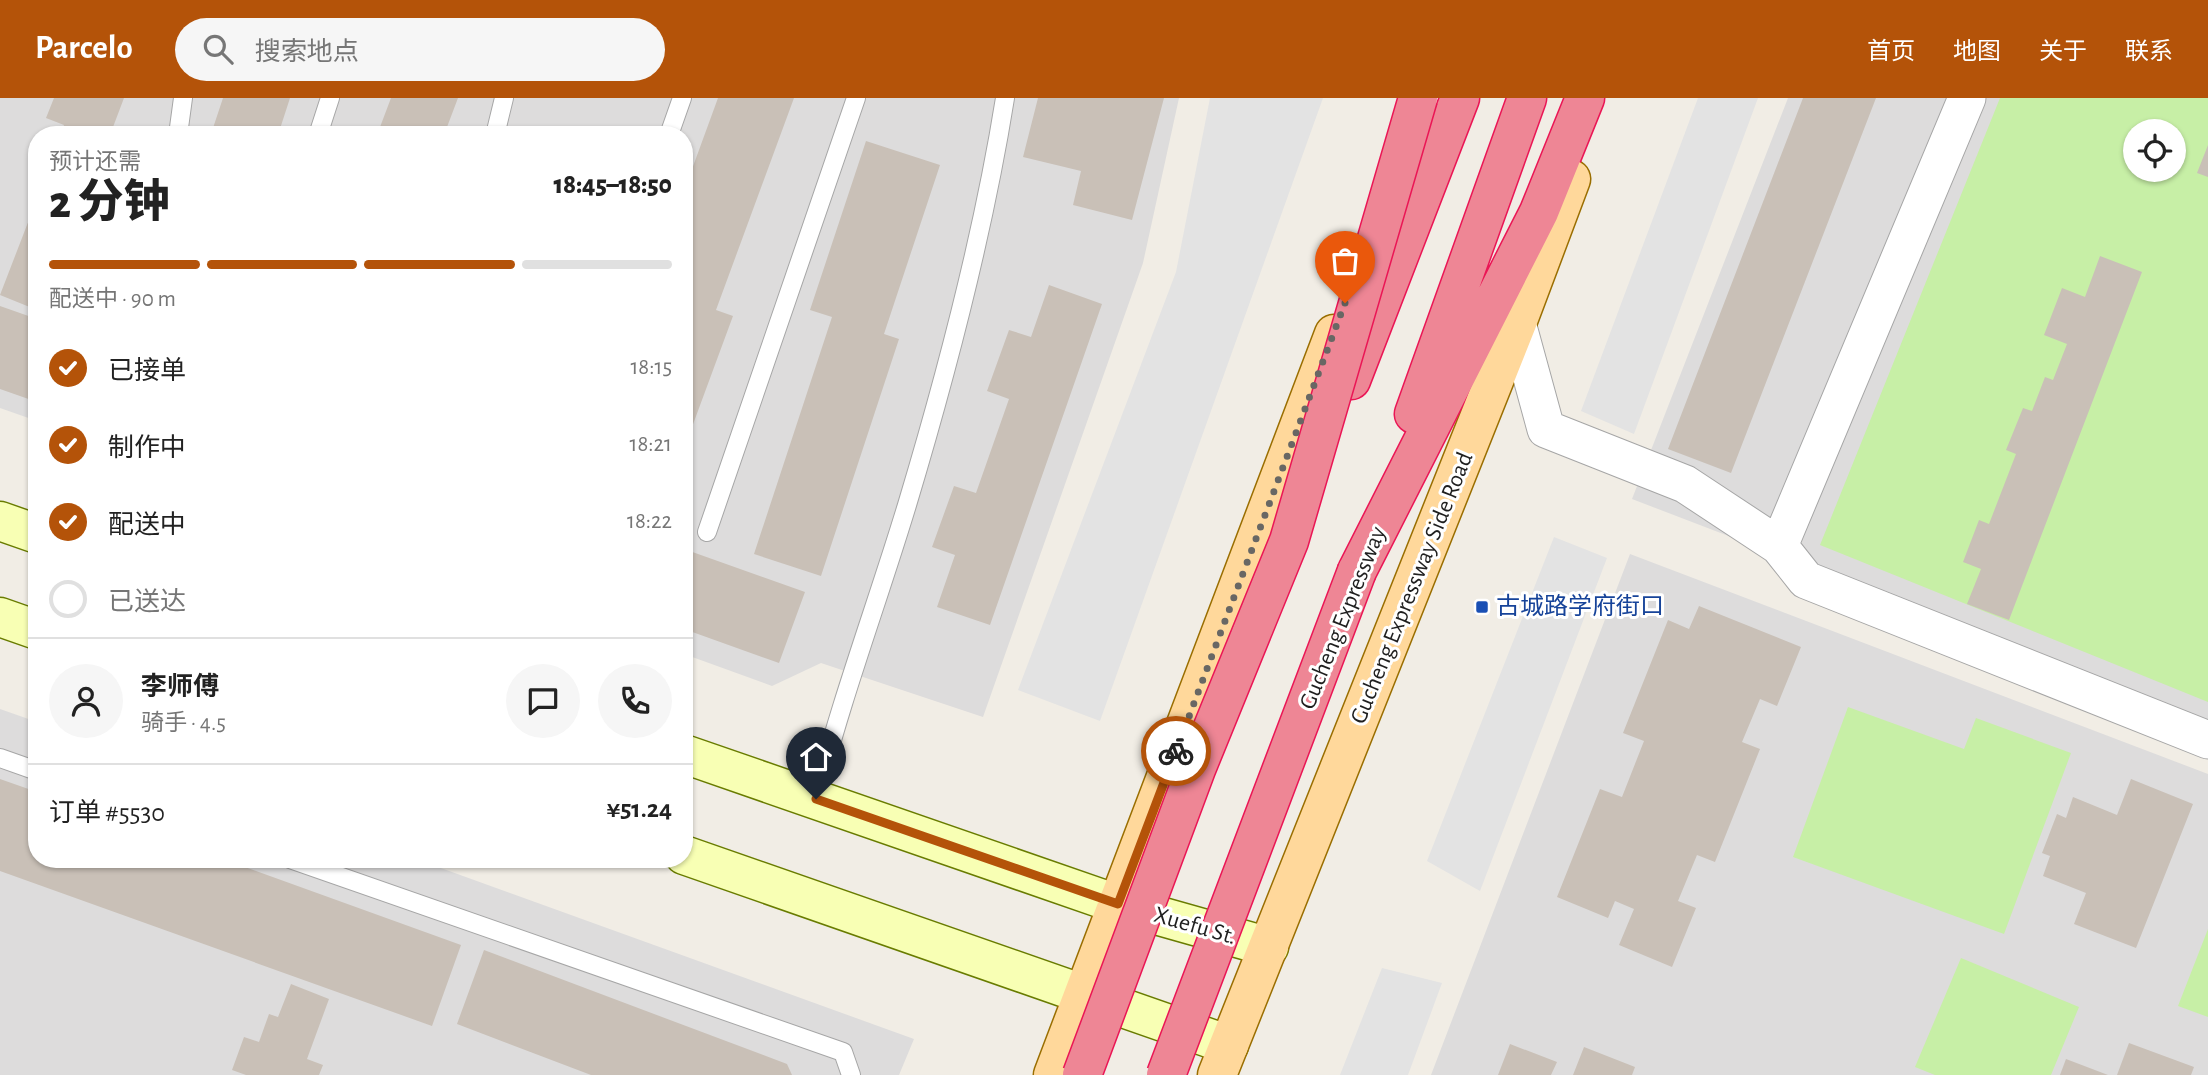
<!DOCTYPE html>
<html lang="zh">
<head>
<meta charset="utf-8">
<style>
  body { margin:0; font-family:"Alegreya Sans","Noto Sans SC",sans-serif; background:#f6f6f6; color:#222; height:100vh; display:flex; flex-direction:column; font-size:26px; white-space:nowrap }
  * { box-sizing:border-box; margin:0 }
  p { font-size:23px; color:#767676 }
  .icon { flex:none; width:38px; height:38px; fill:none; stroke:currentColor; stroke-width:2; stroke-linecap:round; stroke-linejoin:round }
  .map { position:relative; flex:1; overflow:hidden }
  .details { position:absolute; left:28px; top:28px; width:665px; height:742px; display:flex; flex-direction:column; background:#fff; border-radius:28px; box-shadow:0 2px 5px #0004 }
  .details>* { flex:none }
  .tools { position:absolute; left:2123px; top:21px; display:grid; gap:14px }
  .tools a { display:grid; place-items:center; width:63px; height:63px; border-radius:50%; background:#fff; box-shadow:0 2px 5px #0004; font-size:35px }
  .pin { position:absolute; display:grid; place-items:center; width:60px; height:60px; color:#fff; margin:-72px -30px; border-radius:50% 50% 50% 0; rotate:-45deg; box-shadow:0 0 7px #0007 }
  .pin .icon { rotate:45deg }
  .courier { position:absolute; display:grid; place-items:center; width:70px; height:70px; margin:-35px; border:5px solid #b45309; border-radius:50%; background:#fff; color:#222; box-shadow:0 2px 9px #0007 }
  .summary em { font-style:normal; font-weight:800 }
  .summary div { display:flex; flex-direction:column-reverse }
  .summary { display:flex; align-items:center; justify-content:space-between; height:119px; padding:0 21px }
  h1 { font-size:46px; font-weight:800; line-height:52px }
  .bar { display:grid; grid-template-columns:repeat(4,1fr); gap:10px 7px; align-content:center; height:84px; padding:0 21px }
  .bar i { height:9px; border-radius:5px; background:#e0e0e0 }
  .bar .on { background:#b45309 }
  .bar p { grid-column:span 4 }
  .line { display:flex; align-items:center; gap:18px; padding:0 21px; border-top:2px solid #e0e0e0 }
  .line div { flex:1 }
  .round { display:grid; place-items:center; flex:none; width:74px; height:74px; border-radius:37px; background:#f6f6f6 }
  ol { padding:0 21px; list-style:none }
  li { display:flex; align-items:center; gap:21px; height:77px }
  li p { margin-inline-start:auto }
  li .icon { padding:7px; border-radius:50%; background:#b45309; color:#fff; stroke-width:4 }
  li:last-child { color:#767676 }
  li i { width:38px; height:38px; border:4px solid #e0e0e0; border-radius:50% }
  header { display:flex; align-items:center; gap:42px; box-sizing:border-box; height:98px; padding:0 35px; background:#b45309; color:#fff }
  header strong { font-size:33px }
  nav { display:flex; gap:38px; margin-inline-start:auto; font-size:24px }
  .search { width:490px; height:63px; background:#f6f6f6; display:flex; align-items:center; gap:18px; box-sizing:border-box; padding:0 24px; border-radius:38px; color:#767676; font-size:26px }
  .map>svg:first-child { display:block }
  .residential { fill:#dddcdc; fill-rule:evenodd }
  .grass { fill:#c7efa6; fill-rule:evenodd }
  .parking { fill:#e3e3e3 }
  .building { fill:#c9c0b7 }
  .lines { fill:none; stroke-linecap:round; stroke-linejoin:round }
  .lane-casing { stroke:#a6a6a6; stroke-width:20 }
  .street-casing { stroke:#a6a6a6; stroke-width:39 }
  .secondary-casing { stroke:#697c00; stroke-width:41 }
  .primary-casing { stroke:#9a6e00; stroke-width:41 }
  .highway-casing { stroke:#ea1655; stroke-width:41 }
  .lane { stroke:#fff; stroke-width:18 }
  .street { stroke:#fff; stroke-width:37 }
  .secondary { stroke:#f8ffb4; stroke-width:38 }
  .primary { stroke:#ffd89b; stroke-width:38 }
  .highway { stroke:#ee8695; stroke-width:38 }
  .highway-bridge-casing { stroke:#ea1655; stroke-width:41; stroke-linecap:butt }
  .highway-bridge { stroke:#ee8695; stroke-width:38 }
  .done { stroke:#686764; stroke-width:7; stroke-dasharray:0 12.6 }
  .route { stroke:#b45309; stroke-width:9 }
  .transit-dot { fill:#1a4fb4; stroke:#fff; stroke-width:2.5 }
  .labels { text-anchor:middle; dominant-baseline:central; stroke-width:6; stroke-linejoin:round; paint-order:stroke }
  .street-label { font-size:24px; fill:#1f1f1f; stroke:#fff }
  .transit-label { font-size:24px; fill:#164399; stroke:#fff; text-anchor:start }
</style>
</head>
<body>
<header>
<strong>Parcelo</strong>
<div class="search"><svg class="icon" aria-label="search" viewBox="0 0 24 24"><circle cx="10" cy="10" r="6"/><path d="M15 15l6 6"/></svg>搜索地点</div>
<nav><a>首页</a><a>地图</a><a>关于</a><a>联系</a></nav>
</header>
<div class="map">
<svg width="2208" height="977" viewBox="0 0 2208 977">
  <rect width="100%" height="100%" fill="#f1ede5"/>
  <path class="residential" d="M0,0H1179L1143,165L983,619L821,565L772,588L684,556V37H37V323L0,310Z
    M1788,0H2208V622L1632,401ZM2135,33H2174V72H2135Z
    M1630,456L2208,676V977H1431Z
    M0,611L37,624V761H416L914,941L899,977H0Z"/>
  <path class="grass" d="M2000,0H2208V604L1820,447ZM2135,33H2174V72H2135Z
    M1848,609L1964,651L1976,620L2071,655L2004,836L1793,759Z
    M2208,831V919L2178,908Z
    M1961,860L2079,909L2051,977H1935L1915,969Z"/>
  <path class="parking" d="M1210,0H1323L1100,623L1018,592L1176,174Z
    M1698,0H1758L1634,336L1581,313Z
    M1554,439L1607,460L1480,793L1427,763Z
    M1382,870L1442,885L1408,977H1340Z"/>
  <path class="building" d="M54,0H124L110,37H61L64,27L46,20Z
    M223,0H290L278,37H222L212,33Z
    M391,0H458L444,37H377Z
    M718,0H794L716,212L733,218L685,348L684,93Z
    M1038,0H1164L1132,122L1073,107L1081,73L1023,59Z
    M1803,0H1876L1731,375L1668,351Z
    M866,43L940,67L884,236L899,241L821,478L754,456L832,219L810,212Z
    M2208,47V79L2197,75Z
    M37,101V212L0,197Z
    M2100,158L2142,174L2009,522L1967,506L1981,471L1963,464L1979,422L1989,426L2016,356L2006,352L2023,310L2032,313L2045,279L2053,282L2067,246L2044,237L2062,190L2085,199Z
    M1049,187L1102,206L990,527L937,509L955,457L932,449L954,388L976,395L1009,301L987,293L1009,232L1031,239Z
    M0,208L37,221V304L0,291Z
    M684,451L805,494L779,565L684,531Z
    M1699,508L1801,549L1777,608L1760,601L1742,644L1760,651L1715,764L1697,757L1678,803L1696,810L1672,869L1619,847L1634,811L1615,803L1608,820L1557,799L1600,691L1622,699L1644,643L1623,635L1668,522L1689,531Z
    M0,681L37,694V761H223L461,847L432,928L0,773Z
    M2131,681L2193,706L2136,850L2074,826L2086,795L2043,778L2050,758L2042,755L2057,716L2066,720L2073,699L2117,717Z
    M484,852L787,966L792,977H591L457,926Z
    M291,886L329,901L307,961L323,967L319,977H246L232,972L244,939L259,944L269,916L278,919Z
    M2129,945L2194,969L2191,977H2117Z
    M1510,946L1557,964L1551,977H1498Z
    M1584,949L1635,969L1632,977H1573Z
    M2066,961L2108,977H2060Z"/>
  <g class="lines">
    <defs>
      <path id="lane" d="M178,37L183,0
        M318,37L330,0
        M495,37L504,0
        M669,37L682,0
        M707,434L856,0
        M0,660L37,673
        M816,701C841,601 877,506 907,407C947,274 983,138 1005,0
        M290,761L843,954L851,977"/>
      <path id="street" d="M1517,225L1546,331L1685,386L1779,448L1806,482L2208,642
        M1779,448L1967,0"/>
      <path id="secondary" d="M0,423L37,436
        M0,519L37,532
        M684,656L1117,806L1269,849
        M684,757L1229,947"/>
      <path id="primary" d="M1053,977L1334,236
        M1217,977L1517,225L1571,81"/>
      <path id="highway" d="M1351,282L1460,0
        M1414,316L1527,0
        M1357,473L1539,114L1585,0"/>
    </defs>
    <use href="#lane" class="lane-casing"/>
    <use href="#street" class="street-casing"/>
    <use href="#secondary" class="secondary-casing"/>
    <use href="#primary" class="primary-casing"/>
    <use href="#highway" class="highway-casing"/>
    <use href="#lane" class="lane"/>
    <use href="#street" class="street"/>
    <use href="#secondary" class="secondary"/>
    <use href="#primary" class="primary"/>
    <use href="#highway" class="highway"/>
    <defs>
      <path id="highway-bridge" d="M1082,977L1196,671L1289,443L1418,0
        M1166,977L1357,473"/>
    </defs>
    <use href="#highway-bridge" class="highway-bridge-casing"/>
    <use href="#highway-bridge" class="highway-bridge"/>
  </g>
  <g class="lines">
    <path class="done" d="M1176,653L1345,205"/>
    <path class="route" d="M816,701L1118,806L1176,653"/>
  </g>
  <rect class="transit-dot" x="1475" y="502" width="14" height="14" rx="3.5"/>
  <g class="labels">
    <g class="street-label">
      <text transform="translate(1412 490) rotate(-68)">Gucheng Expressway Side Road</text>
      <text transform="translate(1343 520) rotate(-68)">Gucheng Expressway</text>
      <text transform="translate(1195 828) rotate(16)">Xuefu St.</text>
    </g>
    <g class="transit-label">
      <text x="1496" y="509">古城路学府街口</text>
    </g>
  </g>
</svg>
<div class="tools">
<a><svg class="icon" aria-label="locate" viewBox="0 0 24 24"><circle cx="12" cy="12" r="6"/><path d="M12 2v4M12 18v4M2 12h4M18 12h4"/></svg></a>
</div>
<div class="pin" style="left:1345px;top:205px;background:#ea580c"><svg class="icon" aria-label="bag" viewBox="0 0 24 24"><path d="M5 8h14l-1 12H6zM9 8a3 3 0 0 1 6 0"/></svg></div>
<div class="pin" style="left:816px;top:701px;background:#1f2937"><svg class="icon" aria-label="home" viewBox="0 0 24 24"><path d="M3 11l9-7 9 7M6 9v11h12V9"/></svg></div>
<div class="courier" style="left:1176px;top:653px"><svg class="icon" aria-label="bike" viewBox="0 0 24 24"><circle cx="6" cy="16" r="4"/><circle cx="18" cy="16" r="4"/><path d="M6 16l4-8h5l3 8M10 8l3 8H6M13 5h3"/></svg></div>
<section class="details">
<div class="summary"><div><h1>2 分钟</h1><p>预计还需</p></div><em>18:45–18:50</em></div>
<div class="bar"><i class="on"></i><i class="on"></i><i class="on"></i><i></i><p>配送中 · 90 m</p></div>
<ol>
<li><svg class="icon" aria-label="check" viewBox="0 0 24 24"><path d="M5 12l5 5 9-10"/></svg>已接单<p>18:15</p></li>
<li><svg class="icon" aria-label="check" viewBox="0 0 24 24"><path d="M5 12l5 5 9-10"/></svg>制作中<p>18:21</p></li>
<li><svg class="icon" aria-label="check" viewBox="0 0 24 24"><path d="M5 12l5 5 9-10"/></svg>配送中<p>18:22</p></li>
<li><i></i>已送达</li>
</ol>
<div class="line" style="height:126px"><a class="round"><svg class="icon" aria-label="person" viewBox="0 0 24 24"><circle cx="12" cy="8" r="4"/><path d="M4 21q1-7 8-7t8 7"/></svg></a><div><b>李师傅</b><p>骑手 · 4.5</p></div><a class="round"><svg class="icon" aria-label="chat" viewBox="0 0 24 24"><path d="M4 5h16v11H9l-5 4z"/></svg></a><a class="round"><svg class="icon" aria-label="phone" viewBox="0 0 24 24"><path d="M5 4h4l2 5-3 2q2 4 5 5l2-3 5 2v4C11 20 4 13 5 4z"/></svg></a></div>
<div class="line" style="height:91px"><div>订单 #5530</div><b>¥51.24</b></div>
</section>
</div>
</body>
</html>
